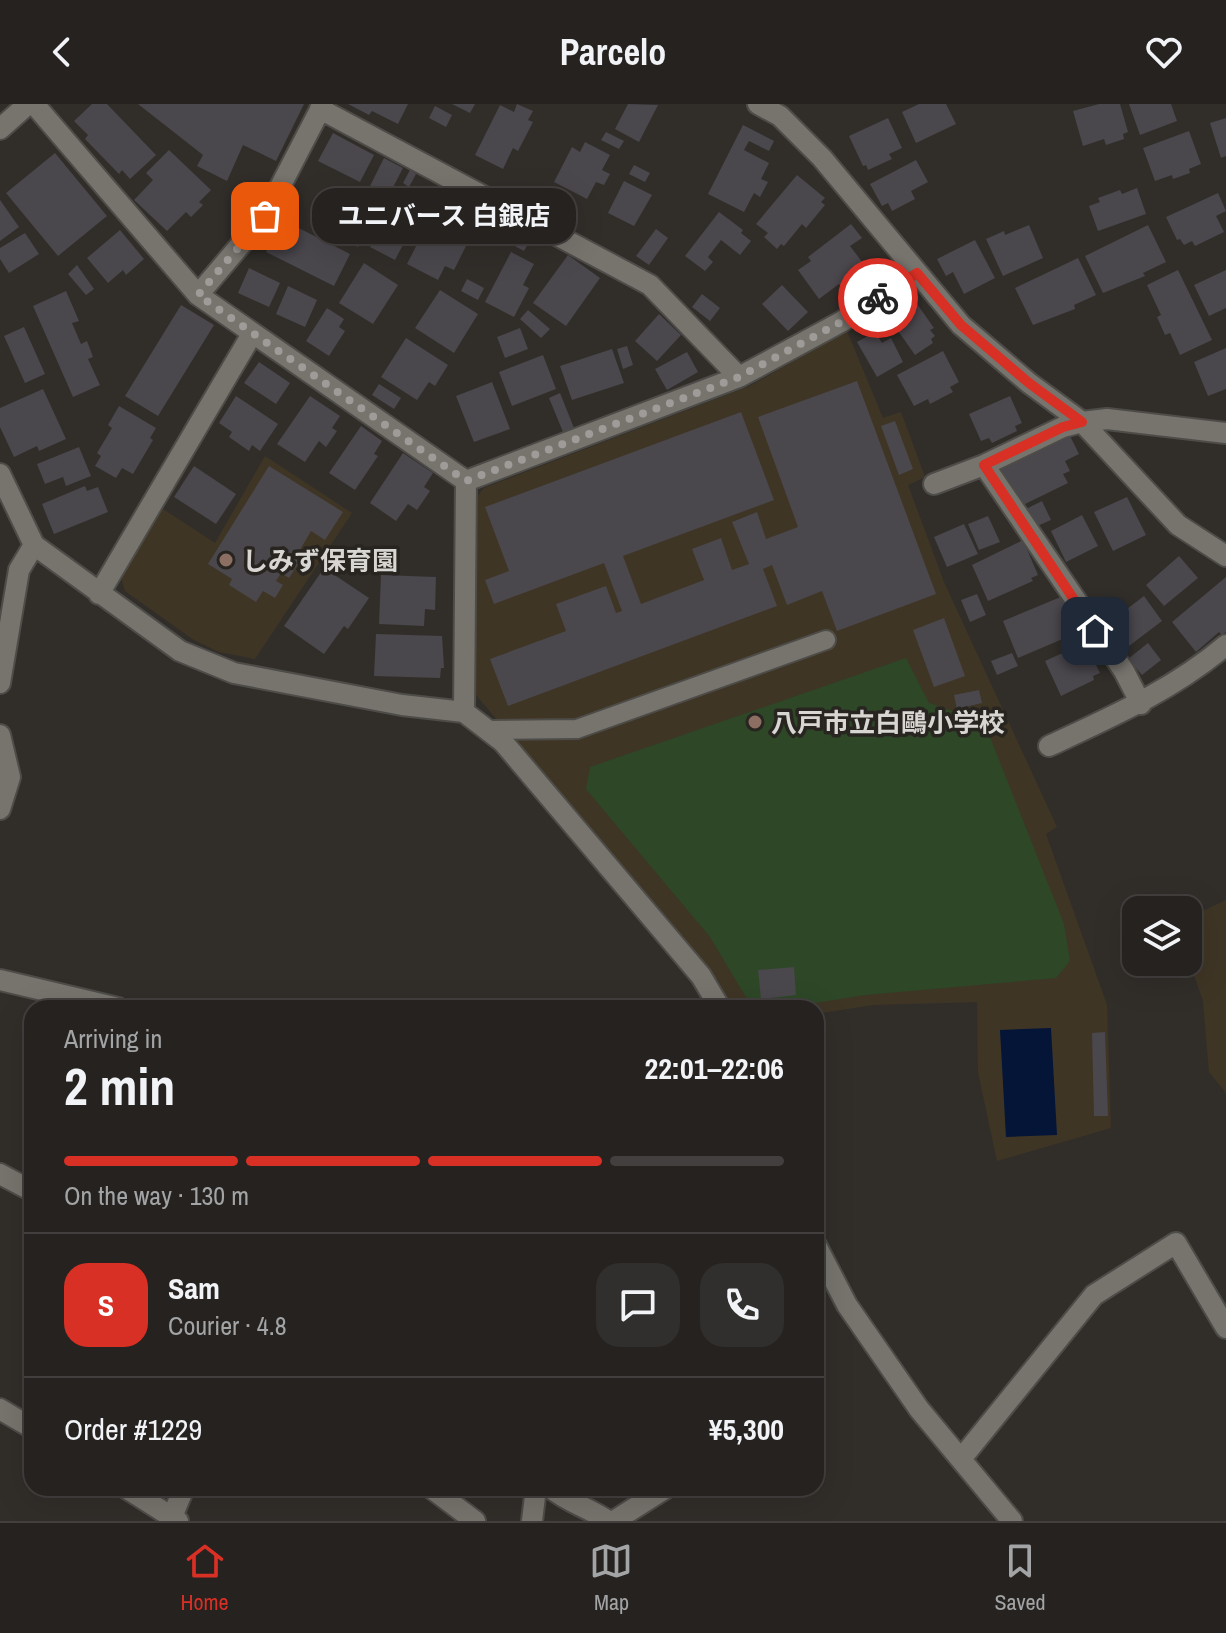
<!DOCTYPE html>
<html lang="en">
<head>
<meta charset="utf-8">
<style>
  body { margin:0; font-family:"Archivo Narrow","Noto Sans JP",sans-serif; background:#312f2d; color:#f1f3f6; height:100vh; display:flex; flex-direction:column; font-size:30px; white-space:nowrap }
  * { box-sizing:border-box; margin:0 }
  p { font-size:26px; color:#a3a4a5 }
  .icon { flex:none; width:44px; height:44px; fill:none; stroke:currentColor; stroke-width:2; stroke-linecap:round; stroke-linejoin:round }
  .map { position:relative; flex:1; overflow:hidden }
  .details { position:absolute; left:24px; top:896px; width:800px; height:496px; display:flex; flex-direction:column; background:#252220; border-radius:24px; box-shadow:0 8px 32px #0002,0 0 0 2px #423f3e }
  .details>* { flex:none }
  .fabs { position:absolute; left:1122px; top:792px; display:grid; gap:16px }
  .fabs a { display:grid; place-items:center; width:80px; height:80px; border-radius:16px; background:#252220; box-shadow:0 8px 32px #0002,0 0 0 2px #423f3e; font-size:40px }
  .pin { position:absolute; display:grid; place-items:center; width:68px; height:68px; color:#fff; margin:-34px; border-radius:16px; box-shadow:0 4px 12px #0006 }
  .courier { position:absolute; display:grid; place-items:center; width:80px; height:80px; margin:-40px; border:6px solid #d93025; border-radius:50%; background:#fff; color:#222; box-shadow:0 2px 10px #0007 }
  .bubble { position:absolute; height:56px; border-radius:24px; background:#252220; box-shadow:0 8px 32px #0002,0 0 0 2px #423f3e; font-size:26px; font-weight:700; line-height:56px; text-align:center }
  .summary em { font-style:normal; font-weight:700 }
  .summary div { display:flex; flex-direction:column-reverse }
  .summary { display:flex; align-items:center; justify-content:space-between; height:136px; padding:0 40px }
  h1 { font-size:52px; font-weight:700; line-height:60px }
  .bar { display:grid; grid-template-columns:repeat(4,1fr); gap:12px 8px; align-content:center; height:96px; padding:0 40px }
  .bar i { height:10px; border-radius:6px; background:#423f3e }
  .bar .on { background:#d93025 }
  .bar p { grid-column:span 4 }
  .line { display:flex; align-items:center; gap:20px; padding:0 40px; border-top:2px solid #423f3e }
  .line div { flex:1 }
  .round { display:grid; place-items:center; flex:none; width:84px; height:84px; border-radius:24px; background:#312f2d }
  header { display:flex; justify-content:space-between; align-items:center; height:104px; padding:0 40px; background:#252220; font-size:36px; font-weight:700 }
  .tabs { display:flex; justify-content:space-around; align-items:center; height:112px; border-top:2px solid #423f3e; background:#252220; font-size:22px; color:#a3a4a5 }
  .tabs a { display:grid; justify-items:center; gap:4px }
  .tabs .on { color:#d93025 }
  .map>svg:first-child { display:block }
  .education { fill:#3f3525 }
  .green { fill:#2d4727 }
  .water { fill:#041538 }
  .building { fill:#4a474d }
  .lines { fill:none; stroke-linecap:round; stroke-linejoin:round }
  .lane-casing { stroke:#4e4c48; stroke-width:22 }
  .street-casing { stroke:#4e4c48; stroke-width:24 }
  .secondary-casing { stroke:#4e4c48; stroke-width:24 }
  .lane { stroke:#77746e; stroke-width:18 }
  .street { stroke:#77746e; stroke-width:20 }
  .secondary { stroke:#77746e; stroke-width:20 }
  .done { stroke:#9e9b98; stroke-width:8; stroke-dasharray:0 14.4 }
  .route { stroke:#d93025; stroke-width:10 }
  .education-dot { fill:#8d6e63; stroke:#282520; stroke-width:3 }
  .labels { text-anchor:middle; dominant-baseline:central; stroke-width:7; stroke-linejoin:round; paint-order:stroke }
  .poi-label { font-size:26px; font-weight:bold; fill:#d8d6d3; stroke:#282520; text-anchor:start }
</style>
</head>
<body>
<header><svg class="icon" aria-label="back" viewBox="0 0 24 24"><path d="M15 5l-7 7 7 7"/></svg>Parcelo<svg class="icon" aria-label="heart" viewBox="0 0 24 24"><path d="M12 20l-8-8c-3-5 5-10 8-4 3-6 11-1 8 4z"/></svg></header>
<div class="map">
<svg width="1226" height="1417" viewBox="0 0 1226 1417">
  <rect width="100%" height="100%" fill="#312e2a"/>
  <path class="education" d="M847,227L883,314L901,308L925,373L908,381L944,478L1057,723L1046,730L1107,901L1111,1024L997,1057L978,968L977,898L873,901L816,910V904H733L717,875L476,591L474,583L478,391L484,384L750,282Z
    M265,352L352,409L255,555L219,548L194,536L125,487L121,473L163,405L215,439Z
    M1226,796V989L1209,968L1203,897L1188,854V814Z"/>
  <path class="green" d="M906,554L929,599L984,618L1064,820L1070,857L1056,874L865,891L784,904H759L747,895L710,833L586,685L590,663Z"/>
  <path class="water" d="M1051,924L1057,1031L1006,1033L1000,926Z"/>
  <path class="building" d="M92,0H107L156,51L130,75L122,66L119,70L85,35L88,31L74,17Z
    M138,0H304L276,57L243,41L227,77L197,62L203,51Z
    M348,0H408L398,20L372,7L369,11Z
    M452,0H475L470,9Z
    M517,0L533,7L528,16L533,18L518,47L513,44L503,65L475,51L500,1L514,8Z
    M628,0L658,1L639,38L615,25Z
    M919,0H946L956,20L916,39L902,8Z
    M1099,0H1120L1128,28L1123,30L1124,35L1106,41L1104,35L1083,42L1073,7Z
    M1129,0H1171L1177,17L1140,31Z
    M435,2L452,11L446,23L429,14Z
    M888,14L902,44L889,50L892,55L868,66L866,61L863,62L849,32Z
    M1226,14V52L1221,54L1210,19Z
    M743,21L774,37L769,47L749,37L744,46L769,59L761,75L768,78L760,93L754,89L744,108L708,90Z
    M1189,27L1201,60L1189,65L1190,69L1173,75L1172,71L1155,77L1143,44Z
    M606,28L624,37L619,45L601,36Z
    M333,29L374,51L360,78L318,57Z
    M585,38L610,51L602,66L610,70L604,81L596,78L587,95L554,78L572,43L580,48Z
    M169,46L211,86L199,98L203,101L191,113L186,108L167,127L134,96L153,76L146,69Z
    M55,49L107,112L58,152L6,89Z
    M384,54L403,64L387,95L368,86Z
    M916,56L928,78L911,87L915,95L892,107L888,99L882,102L870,80Z
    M634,61L650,69L645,78L629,70Z
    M410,66L416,70L409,83L403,79Z
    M797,71L825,94L821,98L825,101L806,124L802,120L784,142L781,140L777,145L764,133L768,129L756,120Z
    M624,77L652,91L634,122L608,109Z
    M448,82L477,97L470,112L440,97Z
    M1137,84L1146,110L1098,127L1089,102L1100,98L1098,94L1120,86L1122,90Z
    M400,87L425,99L395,156L370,143Z
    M1218,89L1226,107L1216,112L1224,128L1195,142L1192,137L1184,141L1180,135L1177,136L1166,113Z
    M0,96L19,123L0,137Z
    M437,101L469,117L462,130L470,134L454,166L445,162L438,176L407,160Z
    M719,108L743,126L741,129L751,137L740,151L721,136L708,153L713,158L705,167L685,152Z
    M283,116L350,150L334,182L266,148Z
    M358,118L368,123L358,143L348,138Z
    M851,120L862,134L850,142L869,167L843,186L839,180L819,195L798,166L811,157L808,153Z
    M1029,121L1043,154L1003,172L986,135L1004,127L1005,131Z
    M1148,121L1166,158L1143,169L1145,172L1103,189L1085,152Z
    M522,124L533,130L524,147L513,141Z
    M656,125L668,134L649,161L636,152Z
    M120,126L144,155L126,171L123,166L108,179L87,154Z
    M25,129L39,150L9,169L0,155V144Z
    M975,136L995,174L964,190L953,168L946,172L937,155Z
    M511,148L534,160L523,181L529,184L514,213L485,198Z
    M568,151L600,174L566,222L533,199Z
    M1078,154L1096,191L1074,201L1075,205L1033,221L1015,184Z
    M364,159L398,181L373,220L339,199Z
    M77,161L94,185L86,191L68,170Z
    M249,164L280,179L269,203L238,189Z
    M1178,166L1212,236L1180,251L1170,229L1165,231L1157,213L1161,211L1147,181Z
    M1226,166V204L1209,212L1194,181Z
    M467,175L484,184L478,196L461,187Z
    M782,181L808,208L788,227L762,200Z
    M288,182L317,196L305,223L276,210Z
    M440,186L478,210L454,249L415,224Z
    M66,187L79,217L72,219L81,240L87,237L93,253L88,255L100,281L73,293L33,202Z
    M702,190L720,204L710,217L692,203Z
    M910,190L934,224L930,226L935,232L931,235L933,239L915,251L884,207Z
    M181,201L214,221L158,312L125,292Z
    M327,204L344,215L339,223L345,227L329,252L306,237Z
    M528,206L550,225L541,234L520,215Z
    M659,210L681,231L657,257L635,237Z
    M24,223L45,270L25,279L4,232Z
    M520,224L528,245L505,254L497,233Z
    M875,228L882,239L891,234L903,258L877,273L857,238Z
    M406,234L448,261L435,282L429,278L417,296L381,273Z
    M627,242L633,261L623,265L617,245Z
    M1226,244V285L1208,292L1194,258Z
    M612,245L624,279L572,296L560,262Z
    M943,247L959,278L950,283L953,288L930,300L928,295L914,302L897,271Z
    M687,248L698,268L667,286L655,265Z
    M543,251L556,285L512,302L499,268Z
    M259,258L290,279L276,300L244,279Z
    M857,277L936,490L837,527L822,487L787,501L772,461L763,465L777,502L508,602L490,555L566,527L556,500L606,482L616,509L622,507L604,459L494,500L485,476L509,467L485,403L741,308L774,396L623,452L641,500L704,476L692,445L721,434L732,466L749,460L732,418L757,408L766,435L798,423L758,313Z
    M492,278L510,325L474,338L456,292Z
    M379,280L401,294L394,305L372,291Z
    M43,285L66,335L39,347L37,342L14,353L0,323V304Z
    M560,289L574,324L563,328L549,294Z
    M236,292L278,320L260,347L252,341L249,347L229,333L232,328L219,319Z
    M310,292L340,312L332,324L337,327L326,343L319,337L305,358L277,340Z
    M1010,292L1022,319L1015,322L1017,327L992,339L989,334L981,337L969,310Z
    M119,302L156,324L150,334L153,336L133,370L122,364L116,374L95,362L101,352L97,349L112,324L108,321Z
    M895,317L913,365L899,371L881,322Z
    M361,322L382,337L374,350L378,352L355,386L329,369Z
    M1069,330L1079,350L1065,357L1070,367L1063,370L1068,379L1021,402L997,363Z
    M79,343L91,372L66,382L63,373L45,380L37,360Z
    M403,349L433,369L424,383L430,387L417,406L408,400L396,417L370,399Z
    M194,362L236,390L216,420L174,393Z
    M269,362L343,408L325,436L311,427L297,451L302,454L289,474L281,469L276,477L283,481L275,494L263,487L256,498L229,481L232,475L208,460Z
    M85,382L87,387L98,383L108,408L54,430L42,400Z
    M1127,393L1146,431L1113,447L1094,408Z
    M1042,397L1051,416L1035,423L1026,405Z
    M1082,411L1098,442L1066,458L1051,427Z
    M988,412L1000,438L979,446L968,420Z
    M964,420L978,450L947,463L934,433Z
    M1023,436L1038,471L1031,474L1033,477L988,497L972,461Z
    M1179,452L1198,474L1164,502L1146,481Z
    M324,464L369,494L348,525L344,522L324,550L284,522Z
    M381,471L436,473L435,506L425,505L424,522L379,520Z
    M1226,473V528L1222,531L1219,528L1196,548L1172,518Z
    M977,490L986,511L970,518L961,496Z
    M1063,492L1075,521L1062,527L1065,534L1018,554L1003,517Z
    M1144,492L1162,517L1129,542L1111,517Z
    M944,514L965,572L934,583L913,526Z
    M376,530L442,532L444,564H441L440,574L374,572Z
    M1091,536L1102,559L1096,561L1100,569L1093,572L1094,576L1061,592L1045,557Z
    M1148,539L1161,556L1142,571L1128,555Z
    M1012,549L1018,562L997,571L991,557Z
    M979,586L982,599L957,605L954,591Z
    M794,863L796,891L761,895L758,866Z
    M1105,928L1108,1012H1094L1092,929Z"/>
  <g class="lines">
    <defs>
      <path id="lane" d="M488,626L577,625L826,536"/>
      <path id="street" d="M34,0L198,191L466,377
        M320,5L650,181L739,273
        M198,191L265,112L323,0
        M984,361L1124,567L1141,600
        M0,370L34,441L180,547L234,569L402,601L464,608L503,638L701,872L720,904
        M934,380L984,361L1063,323L1082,318L1107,315L1226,329
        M99,490L252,230
        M0,579L19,466L34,441
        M464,608L466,377L739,273L841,218L917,169
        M0,631L10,673L0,705
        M1049,642C1111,613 1173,586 1226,541
        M0,876L118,904
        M0,1070L32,1087
        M816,1141L847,1201L919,1305L1012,1417
        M0,1305L32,1324
        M961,1355L1094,1191L1176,1139L1226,1224
        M126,1384L178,1417
        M431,1384L475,1417
        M551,1384C568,1399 590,1404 608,1417
        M172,1413L184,1384
        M532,1417L536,1384
        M614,1417L666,1384"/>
      <path id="secondary" d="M758,0L780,12L822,54L961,221L1029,279L1082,318L1178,421L1226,452
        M0,25L28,0"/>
    </defs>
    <use href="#lane" class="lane-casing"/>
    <use href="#street" class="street-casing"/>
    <use href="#secondary" class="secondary-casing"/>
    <use href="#lane" class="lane"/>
    <use href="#street" class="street"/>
    <use href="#secondary" class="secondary"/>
  </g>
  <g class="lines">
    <path class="done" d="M265,112L198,191L466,377L739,273L841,218L878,194"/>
    <path class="route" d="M878,194L917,169L961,221L1029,279L1082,318L1063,323L984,361L1095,527"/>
  </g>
  <g class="education-dot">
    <circle cx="226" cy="456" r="8"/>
    <circle cx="755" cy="618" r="8"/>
  </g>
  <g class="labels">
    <g class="poi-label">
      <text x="242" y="456">しみず保育園</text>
      <text x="771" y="618">八戸市立白鷗小学校</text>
    </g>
  </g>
</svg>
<div class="fabs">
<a><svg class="icon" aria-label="layers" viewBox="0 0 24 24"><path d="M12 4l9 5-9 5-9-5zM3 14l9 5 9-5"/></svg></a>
</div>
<div class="pin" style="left:265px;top:112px;background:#ea580c"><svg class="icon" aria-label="bag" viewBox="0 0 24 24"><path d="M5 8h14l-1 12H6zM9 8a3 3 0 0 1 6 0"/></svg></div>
<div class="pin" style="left:1095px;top:527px;background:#1f2937"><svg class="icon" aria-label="home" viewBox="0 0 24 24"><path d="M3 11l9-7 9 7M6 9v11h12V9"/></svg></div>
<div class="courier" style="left:878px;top:194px"><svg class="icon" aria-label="bike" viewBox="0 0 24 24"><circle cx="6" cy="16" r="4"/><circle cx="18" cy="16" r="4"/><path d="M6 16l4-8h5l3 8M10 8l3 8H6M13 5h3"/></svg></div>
<div class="bubble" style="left:312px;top:84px;width:264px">ユニバース 白銀店</div>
<section class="details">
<div class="summary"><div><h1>2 min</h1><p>Arriving in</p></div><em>22:01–22:06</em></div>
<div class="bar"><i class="on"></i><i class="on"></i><i class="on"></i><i></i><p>On the way · 130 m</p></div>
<div class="line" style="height:144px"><b class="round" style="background:#d93025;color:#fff">S</b><div><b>Sam</b><p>Courier · 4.8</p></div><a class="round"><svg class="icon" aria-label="chat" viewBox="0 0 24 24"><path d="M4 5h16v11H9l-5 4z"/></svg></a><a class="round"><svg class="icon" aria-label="phone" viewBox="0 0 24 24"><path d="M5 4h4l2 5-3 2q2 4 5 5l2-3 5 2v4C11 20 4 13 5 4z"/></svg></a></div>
<div class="line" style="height:104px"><div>Order #1229</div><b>¥5,300</b></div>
</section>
</div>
<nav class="tabs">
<a class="on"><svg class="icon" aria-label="home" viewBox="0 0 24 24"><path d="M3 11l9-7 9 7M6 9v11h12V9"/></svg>Home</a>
<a><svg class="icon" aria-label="map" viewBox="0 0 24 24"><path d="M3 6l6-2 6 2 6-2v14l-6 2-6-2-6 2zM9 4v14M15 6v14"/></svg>Map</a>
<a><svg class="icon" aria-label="saved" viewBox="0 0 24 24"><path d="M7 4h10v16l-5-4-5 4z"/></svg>Saved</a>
</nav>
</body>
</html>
